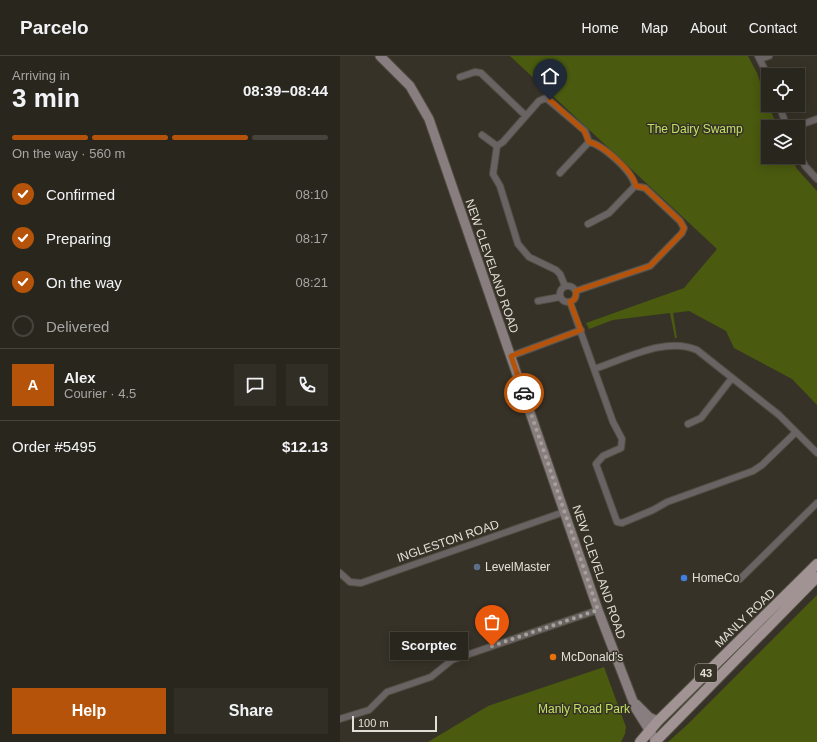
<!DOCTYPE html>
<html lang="en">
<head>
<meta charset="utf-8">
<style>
  body { margin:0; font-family:Arial,sans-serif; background:#312e26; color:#f1f3f6; height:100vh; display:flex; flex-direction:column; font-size:15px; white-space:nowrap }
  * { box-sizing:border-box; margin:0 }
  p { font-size:13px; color:#a5a5a4 }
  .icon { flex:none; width:22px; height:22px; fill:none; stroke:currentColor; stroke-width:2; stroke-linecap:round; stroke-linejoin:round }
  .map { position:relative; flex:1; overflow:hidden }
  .drawer { display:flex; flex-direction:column; background:#29261d; width:340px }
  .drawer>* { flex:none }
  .fabs { position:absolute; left:421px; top:12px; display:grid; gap:8px }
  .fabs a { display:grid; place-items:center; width:44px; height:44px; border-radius:0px; background:#29261d; box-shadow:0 2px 10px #0003,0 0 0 1px #45433b; font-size:20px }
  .scale { position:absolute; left:12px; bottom:10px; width:85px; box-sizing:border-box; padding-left:4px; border:2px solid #e2dfd8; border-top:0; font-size:11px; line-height:14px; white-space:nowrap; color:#e2dfd8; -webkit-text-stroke:3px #373227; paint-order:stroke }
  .pin { position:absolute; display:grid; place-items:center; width:34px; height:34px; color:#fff; margin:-41px -17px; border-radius:50% 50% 50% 0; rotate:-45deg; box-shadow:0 0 4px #0007 }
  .pin .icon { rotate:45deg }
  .courier { position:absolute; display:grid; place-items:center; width:40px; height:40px; margin:-20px; border:3px solid #b45309; border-radius:50%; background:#fff; color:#222; box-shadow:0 1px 5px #0007 }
  .bubble { position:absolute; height:28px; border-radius:0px; background:#29261d; box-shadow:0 2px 10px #0003,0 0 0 1px #45433b; font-size:13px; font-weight:600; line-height:28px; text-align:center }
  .summary em { font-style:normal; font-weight:600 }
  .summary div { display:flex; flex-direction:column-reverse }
  .summary { display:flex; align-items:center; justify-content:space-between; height:68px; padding:0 12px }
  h1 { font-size:26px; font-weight:600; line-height:30px }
  .bar { display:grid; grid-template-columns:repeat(4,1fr); gap:6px 4px; align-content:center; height:48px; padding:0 12px }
  .bar i { height:5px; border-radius:3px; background:#45433b }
  .bar .current { background:#b45309 }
  .bar p { grid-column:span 4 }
  .line { display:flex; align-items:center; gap:10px; padding:0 12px; border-top:1px solid #45433b }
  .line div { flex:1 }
  .round { display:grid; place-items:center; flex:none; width:42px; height:42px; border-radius:0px; background:#312e26 }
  ol { padding:0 12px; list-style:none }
  li { display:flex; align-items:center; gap:12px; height:44px }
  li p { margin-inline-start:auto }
  li .icon { padding:4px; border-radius:50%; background:#b45309; color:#fff; stroke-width:4 }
  li:last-child { color:#a5a5a4 }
  li i { width:22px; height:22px; border:2px solid #45433b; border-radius:50% }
  .action { display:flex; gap:8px; margin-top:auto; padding:8px 12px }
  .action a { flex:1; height:46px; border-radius:0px; background:#b45309; color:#fff; font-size:16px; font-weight:600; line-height:46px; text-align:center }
  .action a+a { background:#312e26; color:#f1f3f6 }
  header { display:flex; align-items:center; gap:24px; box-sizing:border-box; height:56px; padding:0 20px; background:#29261d; border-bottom:1px solid #45433b }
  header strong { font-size:19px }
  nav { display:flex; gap:22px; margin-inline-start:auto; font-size:14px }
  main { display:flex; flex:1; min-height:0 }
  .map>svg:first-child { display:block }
  .green { fill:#4a5a0f }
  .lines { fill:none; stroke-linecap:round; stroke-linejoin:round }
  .street-casing { stroke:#524e43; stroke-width:8 }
  .secondary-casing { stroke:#524e43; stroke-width:11 }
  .primary-casing { stroke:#524e43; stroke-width:12 }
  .street { stroke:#6a6364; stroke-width:6 }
  .secondary { stroke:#897e7f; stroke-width:9 }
  .primary { stroke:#a19394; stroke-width:10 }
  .done { stroke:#a6a29a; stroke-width:4; stroke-dasharray:0 7.2 }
  .route { stroke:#b45309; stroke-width:5 }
  .service-dot { fill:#5c6f8a; stroke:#373227; stroke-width:1.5 }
  .shop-dot { fill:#3f7fe0; stroke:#373227; stroke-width:1.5 }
  .food-dot { fill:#e8710a; stroke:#373227; stroke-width:1.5 }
  .labels { text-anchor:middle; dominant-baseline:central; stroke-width:3; stroke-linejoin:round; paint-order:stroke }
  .shield { fill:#373227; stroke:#afaba3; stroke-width:1 }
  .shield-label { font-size:11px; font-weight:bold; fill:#e2dfd8 }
  .park-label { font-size:12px; fill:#c0e065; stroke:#373227 }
  .street-label { font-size:12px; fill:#e2dfd8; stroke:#373227 }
  .poi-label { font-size:12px; fill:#e2dfd8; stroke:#373227; text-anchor:start }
</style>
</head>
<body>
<header>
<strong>Parcelo</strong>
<nav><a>Home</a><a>Map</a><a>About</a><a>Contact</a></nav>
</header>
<main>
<section class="drawer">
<div class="summary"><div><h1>3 min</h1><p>Arriving in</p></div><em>08:39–08:44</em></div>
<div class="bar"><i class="current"></i><i class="current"></i><i class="current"></i><i></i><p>On the way · 560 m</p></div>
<ol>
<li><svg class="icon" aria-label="check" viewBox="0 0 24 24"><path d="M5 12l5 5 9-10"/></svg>Confirmed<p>08:10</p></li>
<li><svg class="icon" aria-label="check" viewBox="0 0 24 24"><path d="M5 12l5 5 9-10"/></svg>Preparing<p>08:17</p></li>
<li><svg class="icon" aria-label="check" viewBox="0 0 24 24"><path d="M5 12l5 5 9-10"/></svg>On the way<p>08:21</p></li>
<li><i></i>Delivered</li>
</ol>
<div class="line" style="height:72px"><b class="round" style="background:#b45309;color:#fff">A</b><div><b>Alex</b><p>Courier · 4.5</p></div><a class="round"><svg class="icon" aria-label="chat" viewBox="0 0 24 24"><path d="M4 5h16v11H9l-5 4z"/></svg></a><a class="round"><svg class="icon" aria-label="phone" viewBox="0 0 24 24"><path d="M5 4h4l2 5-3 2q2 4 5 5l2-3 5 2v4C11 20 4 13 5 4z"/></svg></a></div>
<div class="line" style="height:52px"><div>Order #5495</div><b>$12.13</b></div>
<div class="action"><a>Help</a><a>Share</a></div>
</section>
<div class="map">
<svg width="477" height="686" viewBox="0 0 477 686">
  <rect width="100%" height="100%" fill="#373227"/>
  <path class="green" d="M170,0H408L417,17L428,49L438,71H428V101H451L457,113L477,135V349L452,323L394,292L386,275L349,255L333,257L337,282H335L330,257L273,264L249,273L246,267L344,232L377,193Z
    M477,539V686H328L348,668Z
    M264,611L286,671L285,678L281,686H88L148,650Z"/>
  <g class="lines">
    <defs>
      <path id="street" d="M418,0L428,20
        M420,3L429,0
        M120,21L135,16L141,17L186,60
        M439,49L447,71
        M454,71L477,63
        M142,79L157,90
        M458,96L465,110L477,123
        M220,117L249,86
        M248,168L269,157L295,130
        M220 238a8 8 0 1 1 16 0a8 8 0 1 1-16 0Z
        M225,230L220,218L216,214L189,201L178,188L160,130L153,118L157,90L163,86L199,45L206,42L245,75L249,86C263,89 293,116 295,130L305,132L340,165L344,172L342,177L310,210L236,235
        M198,245L220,241
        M230,246L273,366L282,383L281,392L263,400L256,408L277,466L282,467L313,454L327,446L413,415L422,409L456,376
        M171,300L241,274
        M254,313C285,303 326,280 357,294L439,359L477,397
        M348,368L361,362L392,322
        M0,517L10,526L21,527L224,456
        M400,523L477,447
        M0,663L29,654L47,636L91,621L112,604L258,554"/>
      <path id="secondary" d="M40,0L70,30L89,63L258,554L296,653L316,685
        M296,648L309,661L318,665"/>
      <path id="primary" d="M300,686L318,665L477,508
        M315,686L477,521"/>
    </defs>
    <use href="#street" class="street-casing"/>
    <use href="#secondary" class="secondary-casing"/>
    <use href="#primary" class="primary-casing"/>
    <use href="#street" class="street"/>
    <use href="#secondary" class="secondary"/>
    <use href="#primary" class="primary"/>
  </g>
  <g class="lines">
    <path class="done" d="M152,590L258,554L184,337"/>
    <path class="route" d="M184,337L171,300L241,274L230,246L235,243L236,235L310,210L342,177L344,172L340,165L305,132L296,130C293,115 263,89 249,86L244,75L210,44"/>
  </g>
  <circle class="service-dot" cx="137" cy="511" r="4"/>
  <circle class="shop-dot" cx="344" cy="522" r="4"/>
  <circle class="food-dot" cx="213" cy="601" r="4"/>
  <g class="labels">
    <rect class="shield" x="355" y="608" width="22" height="18" rx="3"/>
    <g class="shield-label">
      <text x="366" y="617">43</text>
    </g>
    <g class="park-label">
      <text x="355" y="73">The Dairy Swamp</text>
      <text x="244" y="653">Manly Road Park</text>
    </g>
    <g class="street-label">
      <text transform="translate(152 210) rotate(71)">NEW CLEVELAND ROAD</text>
      <text transform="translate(108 485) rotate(-19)">INGLESTON ROAD</text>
      <text transform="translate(259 516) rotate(71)">NEW CLEVELAND ROAD</text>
      <text transform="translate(405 562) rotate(-44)">MANLY ROAD</text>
    </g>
    <g class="poi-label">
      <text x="145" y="511">LevelMaster</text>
      <text x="352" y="522">HomeCo</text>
      <text x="221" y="601">McDonald's</text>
    </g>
  </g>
</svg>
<div class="fabs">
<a><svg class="icon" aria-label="locate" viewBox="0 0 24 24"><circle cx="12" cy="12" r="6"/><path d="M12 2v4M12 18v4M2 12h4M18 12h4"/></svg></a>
<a><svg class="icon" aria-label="layers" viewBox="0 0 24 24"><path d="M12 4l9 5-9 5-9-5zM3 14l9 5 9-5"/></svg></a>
</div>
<div class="scale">100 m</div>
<div class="pin" style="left:152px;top:590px;background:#ea580c"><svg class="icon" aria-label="bag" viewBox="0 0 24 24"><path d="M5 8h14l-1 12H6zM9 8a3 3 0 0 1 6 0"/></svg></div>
<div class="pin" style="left:210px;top:44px;background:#1f2937"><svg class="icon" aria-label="home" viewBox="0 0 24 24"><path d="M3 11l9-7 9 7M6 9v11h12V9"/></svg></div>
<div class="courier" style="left:184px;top:337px"><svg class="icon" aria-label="car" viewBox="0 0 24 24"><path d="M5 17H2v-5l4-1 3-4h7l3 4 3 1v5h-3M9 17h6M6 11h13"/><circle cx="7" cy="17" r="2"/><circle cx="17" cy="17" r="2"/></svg></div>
<div class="bubble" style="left:50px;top:576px;width:78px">Scorptec</div>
</div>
</main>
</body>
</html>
